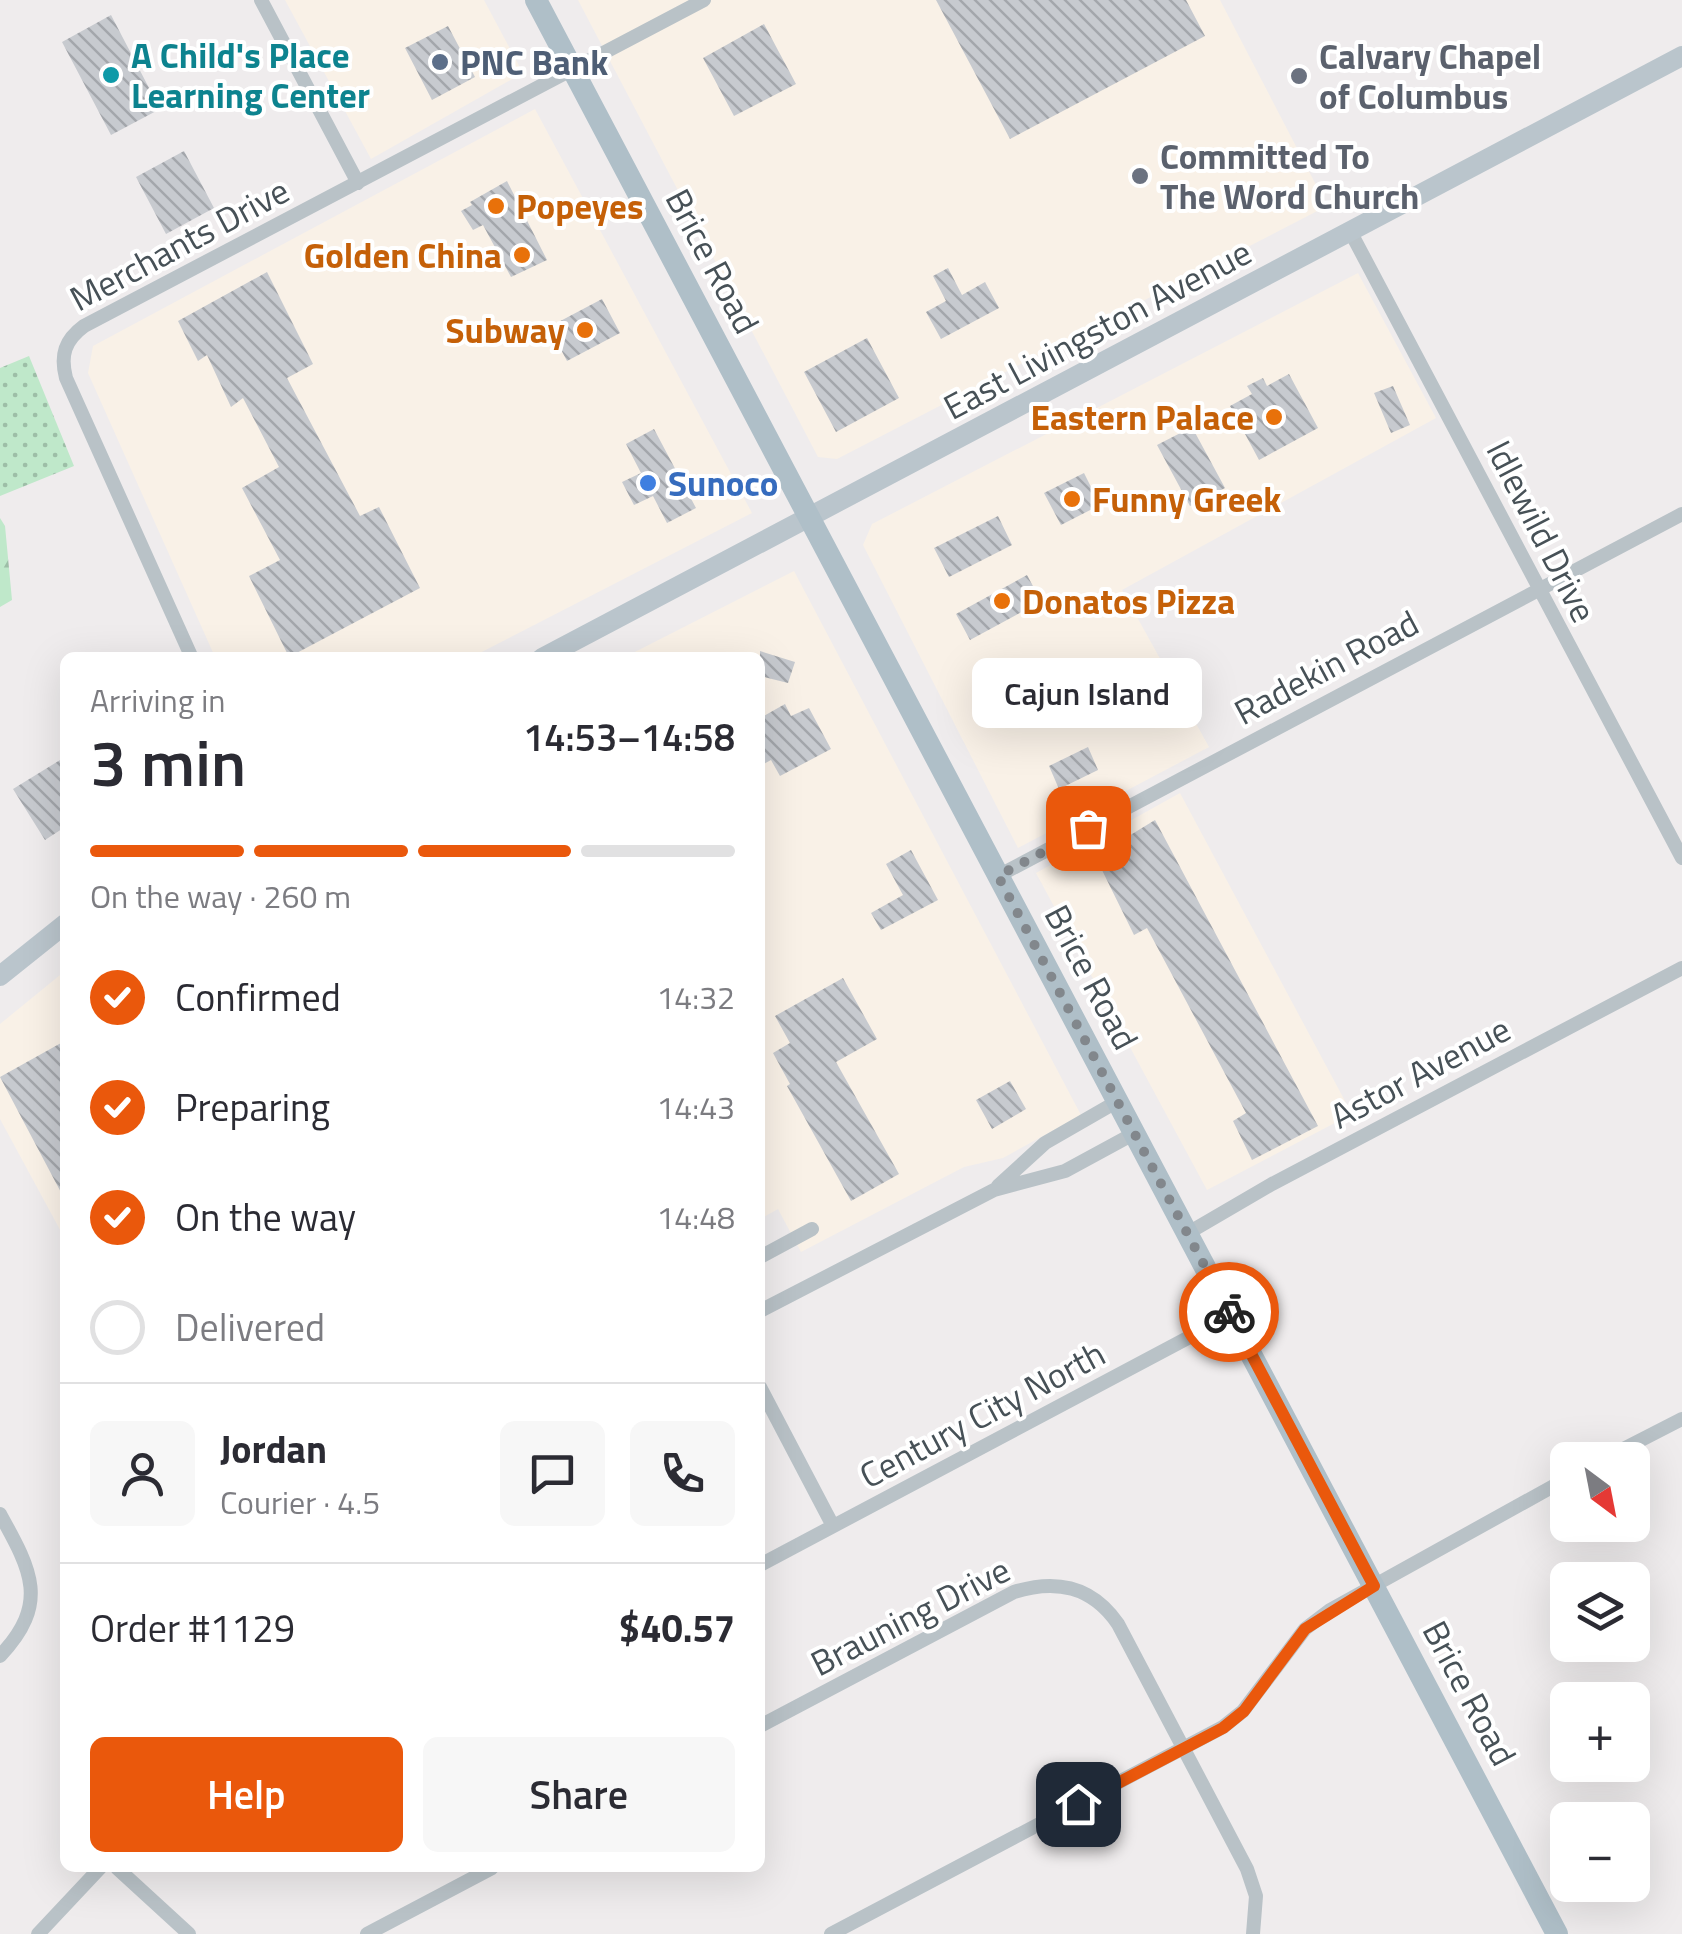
<!DOCTYPE html>
<html lang="en">
<head>
<meta charset="utf-8">
<style>
  body { margin:0; font-family:"Titillium Web",sans-serif; background:#f7f7f7; color:#2b2b33; height:100vh; display:flex; flex-direction:column; font-size:38px; white-space:nowrap }
  * { box-sizing:border-box; margin:0 }
  p { font-size:32px; color:#7c7c81 }
  .icon { flex:none; width:55px; height:55px; fill:none; stroke:currentColor; stroke-width:2; stroke-linecap:round; stroke-linejoin:round }
  .map { position:relative; flex:1; overflow:hidden }
  .panel { position:absolute; left:60px; top:652px; width:705px; height:1220px; display:flex; flex-direction:column; background:#fff; border-radius:15px; box-shadow:0 10px 40px #0002 }
  .panel>* { flex:none }
  .needle { width:65px; rotate:148deg }
  .fabs { position:absolute; left:1550px; top:1442px; display:grid; gap:20px }
  .fabs a { display:grid; place-items:center; width:100px; height:100px; border-radius:15px; background:#fff; box-shadow:0 10px 40px #0002; font-size:50px }
  .pin { position:absolute; display:grid; place-items:center; width:85px; height:85px; color:#fff; margin:-42px; border-radius:20px; box-shadow:0 5px 15px #0006 }
  .courier { position:absolute; display:grid; place-items:center; width:100px; height:100px; margin:-50px; border:8px solid #ea580c; border-radius:50%; background:#fff; color:#222; box-shadow:0 2px 12px #0007 }
  .bubble { position:absolute; height:70px; border-radius:15px; background:#fff; box-shadow:0 10px 40px #0002; font-size:32px; font-weight:600; line-height:70px; text-align:center }
  .headline em { font-style:normal; font-weight:600 }
  .headline div { display:flex; flex-direction:column-reverse }
  .headline { display:flex; align-items:center; justify-content:space-between; height:170px; padding:0 30px }
  h1 { font-size:65px; font-weight:600; line-height:75px }
  .bar { display:grid; grid-template-columns:repeat(4,1fr); gap:15px 10px; align-content:center; height:120px; padding:0 30px }
  .bar i { height:12px; border-radius:8px; background:#e1e1e2 }
  .bar .active { background:#ea580c }
  .bar p { grid-column:span 4 }
  .line { display:flex; align-items:center; gap:25px; padding:0 30px; border-top:2px solid #e1e1e2 }
  .line div { flex:1 }
  .round { display:grid; place-items:center; flex:none; width:105px; height:105px; border-radius:15px; background:#f7f7f7 }
  ol { padding:0 30px; list-style:none }
  li { display:flex; align-items:center; gap:30px; height:110px }
  li p { margin-inline-start:auto }
  li .icon { padding:10px; border-radius:50%; background:#ea580c; color:#fff; stroke-width:4 }
  li:last-child { color:#7c7c81 }
  li i { width:55px; height:55px; border:5px solid #e1e1e2; border-radius:50% }
  .action { display:flex; gap:20px; margin-top:auto; padding:20px 30px }
  .action a { flex:1; height:115px; border-radius:15px; background:#ea580c; color:#fff; font-size:40px; font-weight:600; line-height:115px; text-align:center }
  .action a+a { background:#f7f7f7; color:#2b2b33 }
  .map>svg:first-child { display:block }
  .commercial { fill:#f9f1e7 }
  .forest { fill:url(#forest-firs) }
  .garden { fill:url(#garden-dots) }
  .building { fill:url(#building-back-hatch) }
  .lines { fill:none; stroke-linecap:round; stroke-linejoin:round }
  .minor { stroke:#b9c2c7; stroke-width:14 }
  .secondary { stroke:#bac5cc; stroke-width:20 }
  .primary { stroke:#afbfc8; stroke-width:22 }
  .done { stroke:#82878c; stroke-width:10; stroke-dasharray:0 18 }
  .route { stroke:#ea580c; stroke-width:12 }
  .service-dot { fill:#5c6f8a; stroke:#fff; stroke-width:4 }
  .culture-dot { fill:#0f9aa8; stroke:#fff; stroke-width:4 }
  .worship-dot { fill:#6b7280; stroke:#fff; stroke-width:4 }
  .food-dot { fill:#e8710a; stroke:#fff; stroke-width:4 }
  .shop-dot { fill:#3f7fe0; stroke:#fff; stroke-width:4 }
  .labels { text-anchor:middle; dominant-baseline:central; stroke-width:8; stroke-linejoin:round; paint-order:stroke }
  .culture-label { font-size:35px; font-weight:bold; fill:#0d838f; stroke:#fff; text-anchor:start }
  .worship-label { font-size:35px; font-weight:bold; fill:#5b616d; stroke:#fff; text-anchor:start }
  .service-label { font-size:35px; font-weight:bold; fill:#4e5e75; stroke:#fff; text-anchor:start }
  .food-label { font-size:35px; font-weight:bold; fill:#c56008; stroke:#fff; text-anchor:start }
  .street-label { font-size:35px; fill:#475157; stroke:#fff }
  .shop-label { font-size:35px; font-weight:bold; fill:#366cbe; stroke:#fff; text-anchor:start }
</style>
</head>
<body>
<div class="map">
<svg width="1682" height="1934" viewBox="0 0 1682 1934">
  <defs>
    <pattern id="forest-firs" width="22" height="20" patternUnits="userSpaceOnUse" patternTransform="scale(2.5)"><rect width="22" height="20" fill="#bfe8ca"/><path d="M5 1l3.5 6h-7zM16 11l3.5 6h-7z" fill="#9dbea7"/></pattern>
    <pattern id="garden-dots" width="8" height="8" patternUnits="userSpaceOnUse" patternTransform="scale(2.5)"><rect width="8" height="8" fill="#bfe8ca"/><path d="M2 2h.1M6 6h.1" fill="none" stroke="#9dbea7" stroke-width="1.8" stroke-linecap="round"/></pattern>
    <pattern id="building-back-hatch" width="6" height="6" patternUnits="userSpaceOnUse" patternTransform="scale(2.5)"><rect width="6" height="6" fill="#c7cacf"/><path d="M-1 5l2 2M0 0l6 6M5-1l2 2" fill="none" stroke="#a3a6ab"/></pattern>
  </defs>
  <rect width="100%" height="100%" fill="#efeced"/>
  <path class="commercial" d="M285,0H484L523,73L371,159Z
    M578,0H1220L1327,206L837,459L818,457Z
    M535,109L752,513L472,657H215L88,373L93,346Z
    M1358,273L1436,418L1122,590L1209,747L1018,848L863,545L872,524Z
    M794,571L1081,1115L1003,1158L964,1167L801,1252L778,1209L760,1219V658H623Z
    M1180,793L1352,1114L1207,1190L1036,873Z
    M65,971V1239L0,1119V1024Z"/>
  <path class="forest" d="M0,518L5,526L12,600L0,607Z"/>
  <path class="garden" d="M29,356L74,466L0,496V368Z"/>
  <path class="building" d="M936,0H1186L1205,36L1010,139Z
    M111,15L160,109L111,135L62,42Z
    M764,24L796,84L734,116L703,58Z
    M448,26L475,77L432,100L405,48Z
    M184,151L214,208L166,234L136,177Z
    M507,181L547,260L511,277L483,225L473,230L461,211L472,205L470,202Z
    M948,268L962,295L985,282L999,308L941,339L926,312L946,301L933,276Z
    M267,272L313,364L287,378L360,516L379,507L420,588L289,657L249,576L280,560L242,488L279,467L243,398L231,407L207,355L198,361L178,321Z
    M602,299L620,333L567,361L549,327Z
    M867,338L899,398L836,432L804,372Z
    M1289,374L1318,428L1259,460L1230,406L1252,394L1247,386L1263,378L1267,386Z
    M1393,386L1410,425L1391,433L1374,393Z
    M1192,427L1225,488L1190,506L1157,445Z
    M654,429L696,508L667,523L653,496L634,505L622,482L641,473L626,444Z
    M1084,473L1100,505L1061,525L1044,493Z
    M998,516L1012,545L949,577L934,548Z
    M1027,575L1034,588L1022,595L1029,608L970,640L956,614Z
    M760,651L795,662L788,683L760,676Z
    M785,704L791,716L809,708L831,749L780,776L771,760L760,766V718Z
    M1088,747L1098,770L1059,789L1049,766Z
    M65,757V827L45,840L13,789Z
    M1155,820L1318,1126L1252,1160L1233,1121L1246,1113L1147,928L1134,935L1100,866L1125,852L1119,842Z
    M911,850L938,900L881,930L871,913L903,895L886,864Z
    M843,978L877,1039L836,1062L899,1174L851,1201L787,1086L790,1084L773,1053L790,1043L775,1016Z
    M61,1043L65,1051V1200L0,1077Z
    M1010,1081L1026,1109L992,1129L976,1100Z"/>
  <g class="lines">
    <path class="minor" d="M261,0L358,183
      M1350,231L1682,858
      M192,658L66,378C60,355 65,340 84,326L704,0
      M998,876L1682,514
      M998,1186L1045,1143L1118,1101
      M1188,1233L1272,1184L1682,968
      M760,1257L812,1229
      M760,1311L994,1190L1065,1171L1135,1133
      M760,1387L833,1526
      M1602,1460L1682,1419
      M0,1514C31,1570 50,1603 0,1656
      M760,1565L1231,1315
      M760,1726L1014,1592C1056,1579 1092,1586 1118,1624L1247,1869L1256,1896L1253,1934
      M117,1868L189,1934
      M38,1934L100,1868
      M367,1934L492,1868
      M831,1934L1223,1727L1243,1711L1305,1629L1330,1610L1568,1478"/>
    <path class="secondary" d="M542,658L1682,56
      M0,976L65,924"/>
    <path class="primary" d="M536,0L1557,1934"/>
  </g>
  <g class="lines">
    <path class="done" d="M1088,828L998,876L1229,1312"/>
    <path class="route" d="M1078,1804L1223,1728L1244,1711L1305,1629L1374,1586L1229,1312"/>
  </g>
  <circle class="service-dot" cx="440" cy="62" r="10"/>
  <circle class="culture-dot" cx="111" cy="75" r="10"/>
  <g class="worship-dot">
    <circle cx="1299" cy="76" r="10"/>
    <circle cx="1140" cy="176" r="10"/>
  </g>
  <g class="food-dot">
    <circle cx="496" cy="206" r="10"/>
    <circle cx="522" cy="255" r="10"/>
    <circle cx="585" cy="330" r="10"/>
    <circle cx="1274" cy="417" r="10"/>
    <circle cx="1072" cy="499" r="10"/>
    <circle cx="1002" cy="601" r="10"/>
  </g>
  <circle class="shop-dot" cx="648" cy="483" r="10"/>
  <g class="labels">
    <g class="culture-label">
      <text x="131" y="55">A Child's Place<tspan x="131" dy="40">Learning Center</tspan></text>
    </g>
    <g class="worship-label">
      <text x="1319" y="56">Calvary Chapel<tspan x="1319" dy="40">of Columbus</tspan></text>
      <text x="1160" y="156">Committed To<tspan x="1160" dy="40">The Word Church</tspan></text>
    </g>
    <g class="service-label">
      <text x="460" y="62">PNC Bank</text>
    </g>
    <g class="food-label">
      <text x="516" y="206">Popeyes</text>
      <text x="502" y="255" text-anchor="end">Golden China</text>
      <text x="565" y="330" text-anchor="end">Subway</text>
      <text x="1254" y="417" text-anchor="end">Eastern Palace</text>
      <text x="1092" y="499">Funny Greek</text>
      <text x="1022" y="601">Donatos Pizza</text>
    </g>
    <g class="street-label">
      <text transform="translate(179 244) rotate(-28)">Merchants Drive</text>
      <text transform="translate(713 261) rotate(62)">Brice Road</text>
      <text transform="translate(1097 329) rotate(-28)">East Livingston Avenue</text>
      <text transform="translate(1542 531) rotate(63)">Idlewild Drive</text>
      <text transform="translate(1326 667) rotate(-28)">Radekin Road</text>
      <text transform="translate(1092 977) rotate(62)">Brice Road</text>
      <text transform="translate(1420 1072) rotate(-28)">Astor Avenue</text>
      <text transform="translate(982 1414) rotate(-28)">Century City North</text>
      <text transform="translate(910 1616) rotate(-27)">Brauning Drive</text>
      <text transform="translate(1470 1693) rotate(62)">Brice Road</text>
    </g>
    <g class="shop-label">
      <text x="668" y="483">Sunoco</text>
    </g>
  </g>
</svg>
<div class="fabs">
<a><svg class="needle" viewBox="-14 -14 28 28"><path d="M0-13l5 13h-10z" fill="#e53935"/><path d="M0 13l5-13h-10z" fill="#7c7c81"/></svg></a>
<a><svg class="icon" aria-label="layers" viewBox="0 0 24 24"><path d="M12 4l9 5-9 5-9-5zM3 14l9 5 9-5"/></svg></a>
<a>+</a>
<a>−</a>
</div>
<div class="pin" style="left:1088px;top:828px;background:#ea580c"><svg class="icon" aria-label="bag" viewBox="0 0 24 24"><path d="M5 8h14l-1 12H6zM9 8a3 3 0 0 1 6 0"/></svg></div>
<div class="pin" style="left:1078px;top:1804px;background:#1f2937"><svg class="icon" aria-label="home" viewBox="0 0 24 24"><path d="M3 11l9-7 9 7M6 9v11h12V9"/></svg></div>
<div class="courier" style="left:1229px;top:1312px"><svg class="icon" aria-label="bike" viewBox="0 0 24 24"><circle cx="6" cy="16" r="4"/><circle cx="18" cy="16" r="4"/><path d="M6 16l4-8h5l3 8M10 8l3 8H6M13 5h3"/></svg></div>
<div class="bubble" style="left:972px;top:658px;width:230px">Cajun Island</div>
<section class="panel">
<div class="headline"><div><h1>3 min</h1><p>Arriving in</p></div><em>14:53–14:58</em></div>
<div class="bar"><i class="active"></i><i class="active"></i><i class="active"></i><i></i><p>On the way · 260 m</p></div>
<ol>
<li><svg class="icon" aria-label="check" viewBox="0 0 24 24"><path d="M5 12l5 5 9-10"/></svg>Confirmed<p>14:32</p></li>
<li><svg class="icon" aria-label="check" viewBox="0 0 24 24"><path d="M5 12l5 5 9-10"/></svg>Preparing<p>14:43</p></li>
<li><svg class="icon" aria-label="check" viewBox="0 0 24 24"><path d="M5 12l5 5 9-10"/></svg>On the way<p>14:48</p></li>
<li><i></i>Delivered</li>
</ol>
<div class="line" style="height:180px"><a class="round"><svg class="icon" aria-label="person" viewBox="0 0 24 24"><circle cx="12" cy="8" r="4"/><path d="M4 21q1-7 8-7t8 7"/></svg></a><div><b>Jordan</b><p>Courier · 4.5</p></div><a class="round"><svg class="icon" aria-label="chat" viewBox="0 0 24 24"><path d="M4 5h16v11H9l-5 4z"/></svg></a><a class="round"><svg class="icon" aria-label="phone" viewBox="0 0 24 24"><path d="M5 4h4l2 5-3 2q2 4 5 5l2-3 5 2v4C11 20 4 13 5 4z"/></svg></a></div>
<div class="line" style="height:130px"><div>Order #1129</div><b>$40.57</b></div>
<div class="action"><a>Help</a><a>Share</a></div>
</section>
</div>
</body>
</html>
